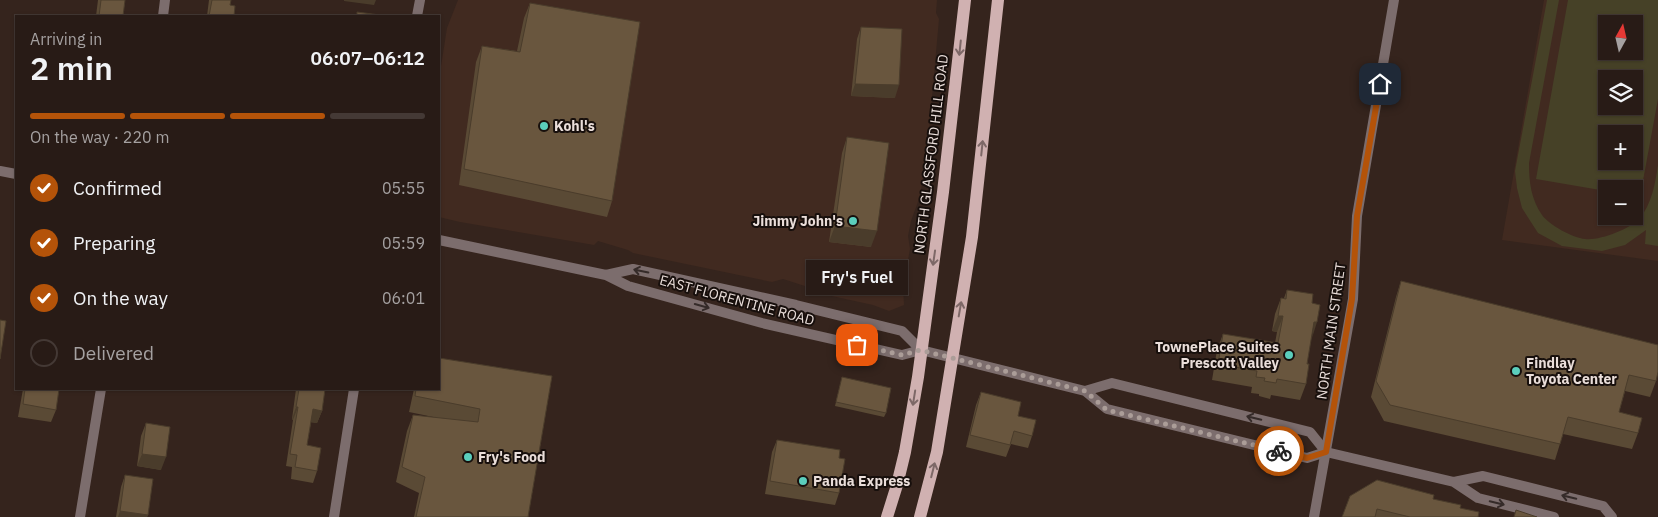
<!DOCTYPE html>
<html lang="en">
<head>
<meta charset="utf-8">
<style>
  body { margin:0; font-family:"IBM Plex Sans",sans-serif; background:#30241f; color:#f1f3f6; height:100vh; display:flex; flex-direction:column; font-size:19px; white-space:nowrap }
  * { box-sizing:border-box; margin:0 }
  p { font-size:16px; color:#a5a1a1 }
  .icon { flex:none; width:28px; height:28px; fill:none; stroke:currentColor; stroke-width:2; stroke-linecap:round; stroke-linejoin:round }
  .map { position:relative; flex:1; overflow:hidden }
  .panel { position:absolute; left:15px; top:15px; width:425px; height:375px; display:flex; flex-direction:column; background:#281b16; border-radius:0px; box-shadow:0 1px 4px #0004,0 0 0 1px #443935 }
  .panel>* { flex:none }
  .needle { width:32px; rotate:8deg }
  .tools { position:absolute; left:1598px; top:15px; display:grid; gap:10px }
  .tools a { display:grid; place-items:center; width:45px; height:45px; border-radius:0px; background:#281b16; box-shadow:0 1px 4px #0004,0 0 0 1px #443935; font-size:25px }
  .pin { position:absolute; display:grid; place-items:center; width:42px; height:42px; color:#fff; margin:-21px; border-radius:10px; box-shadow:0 2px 8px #0006 }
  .courier { position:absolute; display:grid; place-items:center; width:50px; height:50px; margin:-25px; border:4px solid #b45309; border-radius:50%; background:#fff; color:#222; box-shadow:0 1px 6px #0007 }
  .bubble { position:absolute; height:35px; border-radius:0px; background:#281b16; box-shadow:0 1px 4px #0004,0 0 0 1px #443935; font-size:16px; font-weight:600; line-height:35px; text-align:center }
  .head em { font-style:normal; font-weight:600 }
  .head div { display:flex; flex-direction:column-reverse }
  .head { display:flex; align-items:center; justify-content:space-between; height:85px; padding:0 15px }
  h1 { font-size:32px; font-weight:600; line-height:38px }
  .bar { display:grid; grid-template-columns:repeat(4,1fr); gap:8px 5px; align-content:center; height:60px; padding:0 15px }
  .bar i { height:6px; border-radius:4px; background:#443935 }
  .bar .selected { background:#b45309 }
  .bar p { grid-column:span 4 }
  ol { padding:0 15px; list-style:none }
  li { display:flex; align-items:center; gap:15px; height:55px }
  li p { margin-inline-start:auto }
  li .icon { padding:5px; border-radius:50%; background:#b45309; color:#fff; stroke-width:4 }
  li:last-child { color:#a5a1a1 }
  li i { width:28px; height:28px; border:2px solid #443935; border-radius:50% }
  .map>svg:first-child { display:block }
  .built { fill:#412a20; fill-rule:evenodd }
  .green { fill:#464127; fill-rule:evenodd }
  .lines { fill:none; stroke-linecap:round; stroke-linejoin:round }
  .minor { stroke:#7c6d6d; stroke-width:10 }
  .tertiary { stroke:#7c6d6d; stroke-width:10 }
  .primary { stroke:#d0b1b1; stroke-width:12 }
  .wall { fill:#5a4a35 }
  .shaded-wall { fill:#4a3c2b }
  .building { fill:#69563e; stroke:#4a3c2b }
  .oneway { stroke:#7d6867 }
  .oneway2 { stroke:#352b29 }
  .done { stroke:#ab9d98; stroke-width:5; stroke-dasharray:0 9 }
  .route { stroke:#b45309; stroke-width:6 }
  .poi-dot { fill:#5bcebc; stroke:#170f0c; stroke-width:2 }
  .labels { text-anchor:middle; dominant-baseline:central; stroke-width:4; stroke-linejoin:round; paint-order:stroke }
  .poi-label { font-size:14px; font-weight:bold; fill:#eadeda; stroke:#170f0c; text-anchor:start }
  .street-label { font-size:14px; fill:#eadeda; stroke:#170f0c }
</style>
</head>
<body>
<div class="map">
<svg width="1658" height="517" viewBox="0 0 1658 517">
  <rect width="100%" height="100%" fill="#35241d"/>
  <path class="built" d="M458,0H937L936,13L939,19L926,164L919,199L911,221L908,236L910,249L903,287L904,305L889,311L873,305L818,293L808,287L783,279L772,282L633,253L628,250L598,241L594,245L460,222L439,217V79L447,28Z
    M1544,0H1658V261L1502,240ZM1606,24H1634V51H1606ZM1606,79H1634V106H1606ZM1606,134H1634V161H1606ZM1606,189H1634V216H1606Z"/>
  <path class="green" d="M1547,0H1559L1529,163C1529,182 1531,199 1542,215C1549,225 1573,238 1585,239C1599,241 1630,229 1639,219C1652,204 1655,184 1658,165V246L1645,244L1646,230L1625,245L1602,251L1562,246L1538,233L1522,208L1517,188L1515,171Z
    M1568,0H1658V99L1640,197L1634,196V189H1606V191L1536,179ZM1606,24H1634V51H1606ZM1606,79H1634V106H1606ZM1606,134H1634V161H1606Z"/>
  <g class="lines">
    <path class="minor" d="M163,16L165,0
      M417,16L420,0
      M80,517L101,389
      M334,517L354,389
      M1314,517L1353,299L1357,216L1394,0"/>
    <path class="tertiary" d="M0,171L16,174
      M439,240L606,275L628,286L762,323L902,355L921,350L1085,391
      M606,275L633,269L796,305L902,331L921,350
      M1326,452L1310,432L1112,383L1085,391L1107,409L1307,458L1326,452L1454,482L1478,498L1554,517
      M1454,482L1483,476L1603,506L1612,517"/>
    <path class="primary" d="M887,517L897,485L905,452L918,377L943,192L965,0
      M920,517L937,452L972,237L998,0"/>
  </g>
  <path class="wall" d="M98,0H125L123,16H96Z
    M209,0H231L230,5L234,16H207Z
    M530,3L612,201L607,217L459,185L476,62L482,46L517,51L524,18Z
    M861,27L895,98L851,96L857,39Z
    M847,137L871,247L829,242L842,153Z
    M1401,281L1656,381L1650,397L1625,391L1619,412L1638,433L1632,449L1563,434L1555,460L1384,421L1371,397L1396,297Z
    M1287,290L1312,303L1311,338L1307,364L1306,384L1300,400L1271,395L1270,399L1259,396V394L1251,393L1252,387L1212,380L1217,350L1223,334L1275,343L1277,332L1272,331L1275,314L1281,298H1284Z
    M552,376L528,517H414L419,493L396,482L407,431L413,415L438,418L409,412L414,389H439Z
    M842,377L886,413L884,417L835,406Z
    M23,389H59L56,410L51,422L18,417Z
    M296,389H325L322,411L317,423L311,422L307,445L317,471L313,483L291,479L292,467L286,466L293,420L292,419Z
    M981,392L1018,416L1032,436L1028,448L1011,444L1006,457L966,447L976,405Z
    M146,423L161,470L137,466L141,436Z
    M777,440L839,458V493L835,505L765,494L772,452Z
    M125,475L148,515L147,517H116L121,487Z
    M1377,480L1460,508L1478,517H1342Z"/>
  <path class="shaded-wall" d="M344,0H376L374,5L344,1Z
    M855,84L899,85L895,98L851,96Z
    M835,226L877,231L871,247L829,242Z
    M1278,316H1283L1277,332L1272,331Z
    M1314,322H1317L1312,338Z
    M296,407H298L293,420L292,419Z
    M313,409L322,411L317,423L308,422Z
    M142,454L166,457L161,470L137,466Z
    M120,511L148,515L147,517H118Z"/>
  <path class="building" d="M101,0H125L123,16H99Z
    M212,0H231L230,5L235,6L234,16H209Z
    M530,3L640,22L612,201L464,169L482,46L520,52Z
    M357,12L380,15V16H357Z
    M861,27L902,29L899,85L855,84Z
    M847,137L889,143L877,231L835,226Z
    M1401,281L1658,345V372L1656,381L1629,375L1619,412L1642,418L1638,433L1568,417L1560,444L1390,405L1376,381Z
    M1287,290L1313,294L1312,303L1320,305L1317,322H1314L1307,364H1309L1306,384L1277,379L1276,383L1264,381L1265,378L1256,377L1257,371L1218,364L1223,334L1278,343L1283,316H1278L1281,298L1286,299Z
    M0,320L6,321L0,359Z
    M439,358L552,376L528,517H416L425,477L402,467L413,415L478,422L480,409L415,396L416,389H439Z
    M842,377L891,388L886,413L836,402Z
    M25,389H59L56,410L23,404Z
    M299,389H325L322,411L313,409L307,445L321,448L317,471L295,467L297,455L290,454L298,407H296Z
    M981,392L1021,402L1018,416L1036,420L1032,436L1014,431L1010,445L970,435Z
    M146,423L170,427L166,457L142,454Z
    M777,440L840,450L839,458L845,459L839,493L770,481Z
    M125,475L153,479L148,515L120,511Z
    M1377,480L1434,495L1433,499L1461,505L1460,508L1479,512L1478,517H1410L1377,509L1375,517H1342L1350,496Z
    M1516,510L1537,517H1514Z"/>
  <defs><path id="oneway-shaft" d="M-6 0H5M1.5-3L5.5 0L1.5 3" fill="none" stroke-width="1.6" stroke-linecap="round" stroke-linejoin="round" transform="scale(1.25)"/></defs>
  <g class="oneway">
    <use href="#oneway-shaft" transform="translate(960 48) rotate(96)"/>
    <use href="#oneway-shaft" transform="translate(982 148) rotate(-84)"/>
    <use href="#oneway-shaft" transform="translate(934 258) rotate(98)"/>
    <use href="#oneway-shaft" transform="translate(960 309) rotate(-80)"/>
    <use href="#oneway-shaft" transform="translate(914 398) rotate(99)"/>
    <use href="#oneway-shaft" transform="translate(933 470) rotate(-76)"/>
  </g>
  <g class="oneway2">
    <use href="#oneway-shaft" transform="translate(641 271) rotate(-168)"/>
    <use href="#oneway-shaft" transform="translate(702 306) rotate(16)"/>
    <use href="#oneway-shaft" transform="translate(1254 418) rotate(-166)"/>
    <use href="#oneway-shaft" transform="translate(1569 497) rotate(-166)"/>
    <use href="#oneway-shaft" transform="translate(1497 503) rotate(14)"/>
  </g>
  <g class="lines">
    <path class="done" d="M857,345L902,355L920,350L1085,391L1107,410L1279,451"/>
    <path class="route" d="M1279,451L1307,458L1326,452L1352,299L1357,216L1380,84"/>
  </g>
  <g class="poi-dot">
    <circle cx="544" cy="126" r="5"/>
    <circle cx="853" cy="221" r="5"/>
    <circle cx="1289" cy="355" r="5"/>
    <circle cx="1516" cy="371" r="5"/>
    <circle cx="468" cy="457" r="5"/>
    <circle cx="803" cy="481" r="5"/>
  </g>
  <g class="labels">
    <g class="poi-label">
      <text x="554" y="126">Kohl's</text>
      <text x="843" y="221" text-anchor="end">Jimmy John's</text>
      <text x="1279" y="347" text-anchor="end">TownePlace Suites<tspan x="1279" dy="16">Prescott Valley</tspan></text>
      <text x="1526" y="363">Findlay<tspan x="1526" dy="16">Toyota Center</tspan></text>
      <text x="478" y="457">Fry's Food</text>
      <text x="813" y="481">Panda Express</text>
    </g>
    <g class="street-label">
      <text transform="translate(931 154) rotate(-83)">NORTH GLASSFORD HILL ROAD</text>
      <text transform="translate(737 300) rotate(15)">EAST FLORENTINE ROAD</text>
      <text transform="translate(1331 331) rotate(-82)">NORTH MAIN STREET</text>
    </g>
  </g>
</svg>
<div class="tools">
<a><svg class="needle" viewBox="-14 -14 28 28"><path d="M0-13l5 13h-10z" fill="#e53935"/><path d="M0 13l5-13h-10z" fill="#a5a1a1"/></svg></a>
<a><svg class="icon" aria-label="layers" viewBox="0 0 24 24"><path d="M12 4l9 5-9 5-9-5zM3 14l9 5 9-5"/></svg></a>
<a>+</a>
<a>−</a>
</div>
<div class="pin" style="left:857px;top:345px;background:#ea580c"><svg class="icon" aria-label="bag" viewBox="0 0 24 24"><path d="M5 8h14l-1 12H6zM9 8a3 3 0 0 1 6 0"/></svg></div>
<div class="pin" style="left:1380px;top:84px;background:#1f2937"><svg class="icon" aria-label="home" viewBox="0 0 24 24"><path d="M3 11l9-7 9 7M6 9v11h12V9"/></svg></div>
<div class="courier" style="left:1279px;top:451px"><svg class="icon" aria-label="bike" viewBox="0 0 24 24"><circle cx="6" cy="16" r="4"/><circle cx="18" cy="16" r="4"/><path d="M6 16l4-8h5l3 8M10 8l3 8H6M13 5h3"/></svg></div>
<div class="bubble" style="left:806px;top:260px;width:102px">Fry's Fuel</div>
<section class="panel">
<div class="head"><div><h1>2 min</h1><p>Arriving in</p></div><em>06:07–06:12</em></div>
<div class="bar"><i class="selected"></i><i class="selected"></i><i class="selected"></i><i></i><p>On the way · 220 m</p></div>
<ol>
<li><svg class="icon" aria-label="check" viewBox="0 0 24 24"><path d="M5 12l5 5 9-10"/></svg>Confirmed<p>05:55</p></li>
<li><svg class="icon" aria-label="check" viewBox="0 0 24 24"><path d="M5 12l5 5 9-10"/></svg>Preparing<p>05:59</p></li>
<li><svg class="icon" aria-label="check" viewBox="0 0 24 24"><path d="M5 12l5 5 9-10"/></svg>On the way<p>06:01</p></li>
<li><i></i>Delivered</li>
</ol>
</section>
</div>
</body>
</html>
